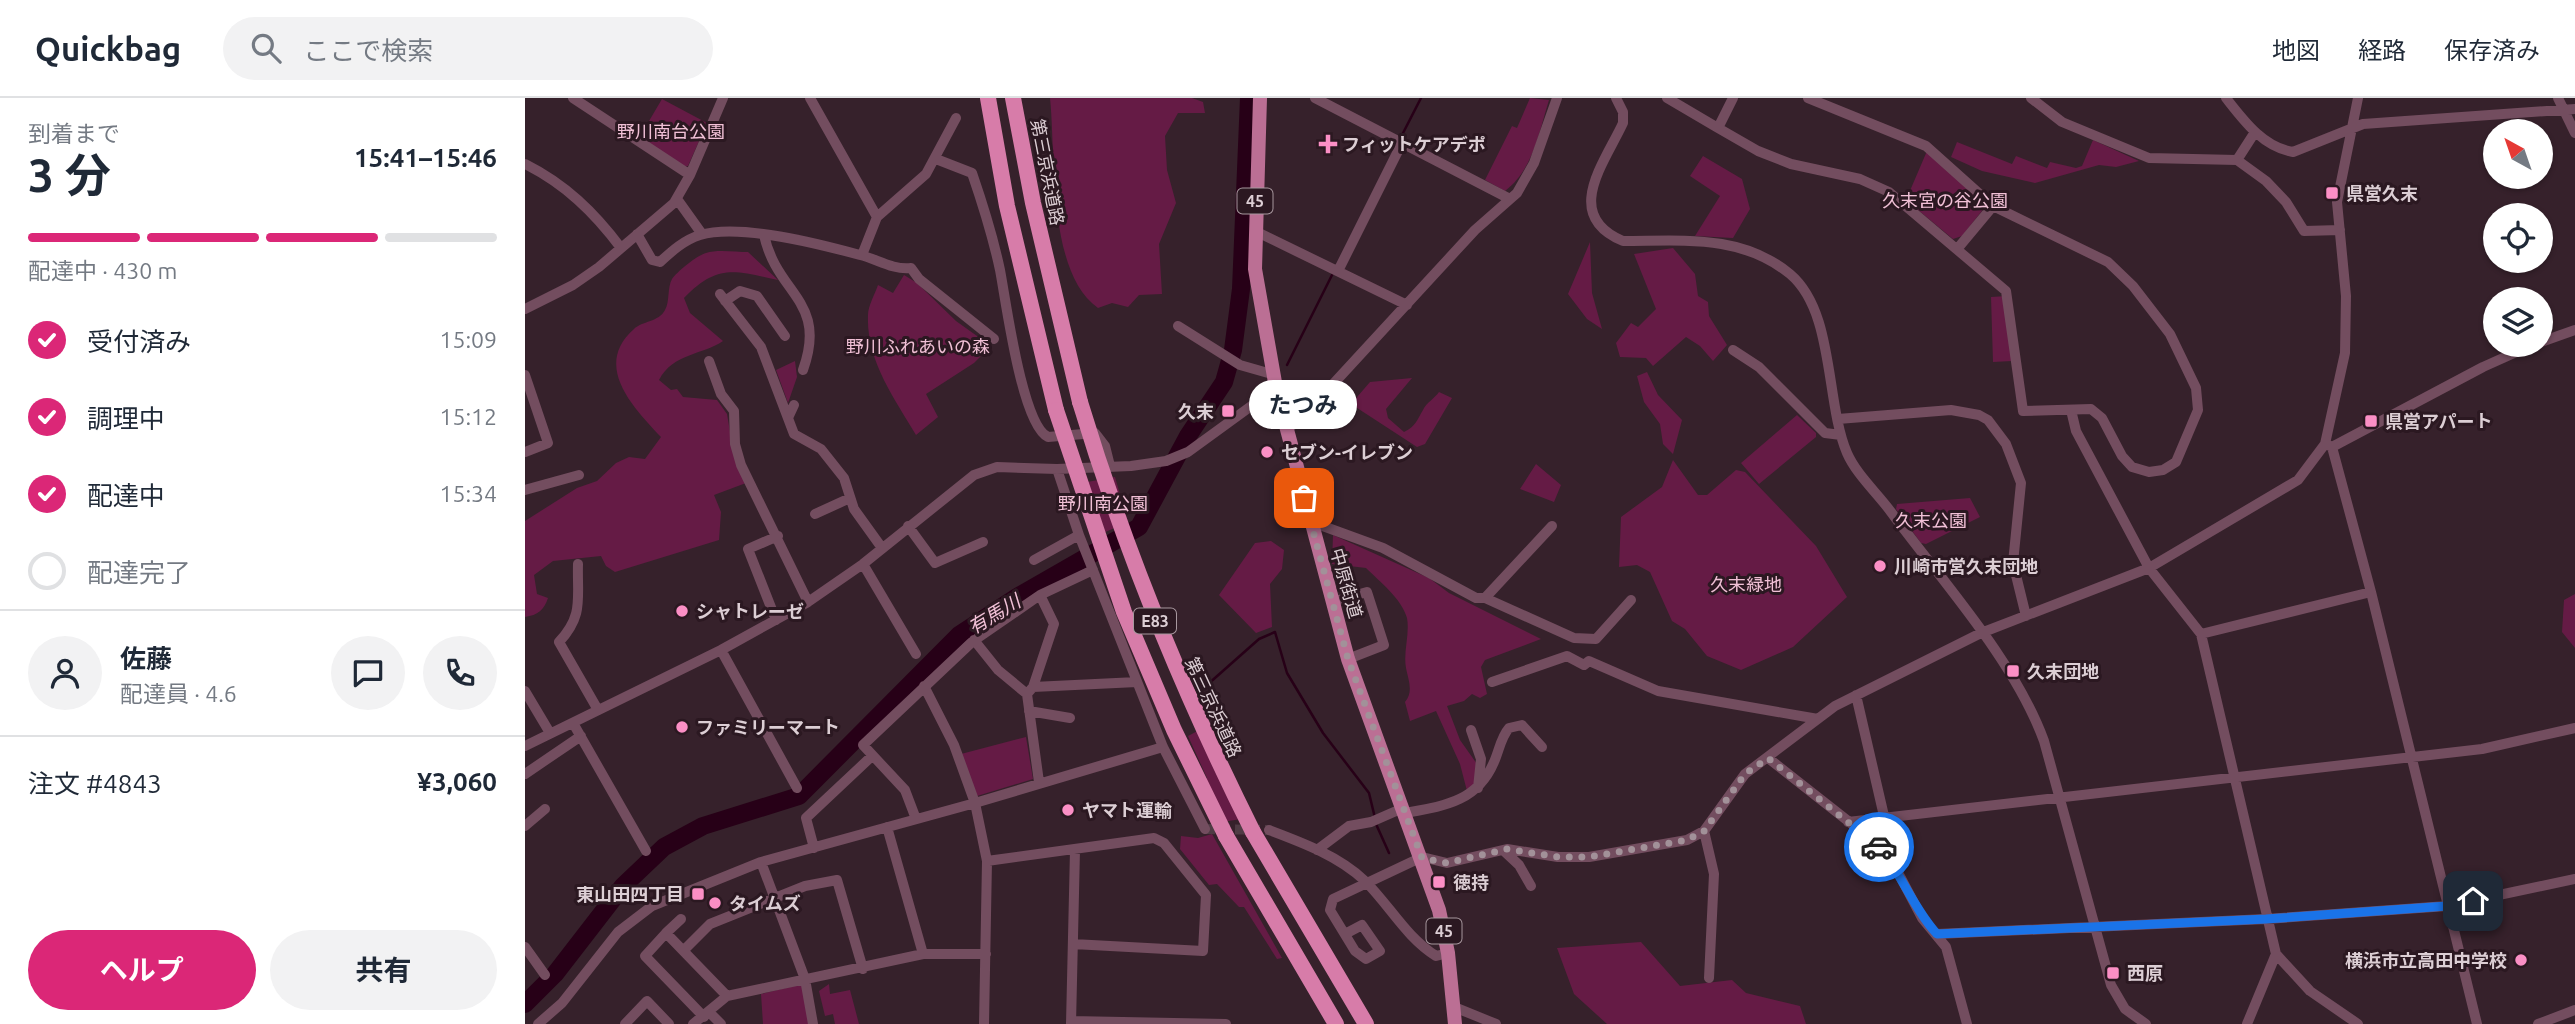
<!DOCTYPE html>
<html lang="ja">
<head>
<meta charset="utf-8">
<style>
  body { margin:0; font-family:Ubuntu,"Noto Sans JP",sans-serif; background:#f2f2f3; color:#1f2937; height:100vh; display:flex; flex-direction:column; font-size:26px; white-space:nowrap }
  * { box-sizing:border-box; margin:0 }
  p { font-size:23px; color:#747a83 }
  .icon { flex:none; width:38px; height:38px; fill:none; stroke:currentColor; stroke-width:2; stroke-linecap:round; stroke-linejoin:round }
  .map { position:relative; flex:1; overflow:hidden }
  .sheet { display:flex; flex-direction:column; background:#fff; width:525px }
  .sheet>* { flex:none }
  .needle { width:46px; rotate:320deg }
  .controls { position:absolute; left:1958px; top:21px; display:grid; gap:14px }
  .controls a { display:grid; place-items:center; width:70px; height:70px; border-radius:50%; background:#fff; box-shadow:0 2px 5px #0004; font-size:35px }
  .pin { position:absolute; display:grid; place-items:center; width:60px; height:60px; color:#fff; margin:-30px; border-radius:14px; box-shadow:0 4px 10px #0006 }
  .courier { position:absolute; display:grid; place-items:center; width:70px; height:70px; margin:-35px; border:5px solid #1a73e8; border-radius:50%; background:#fff; color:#222; box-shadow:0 2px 9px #0007 }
  .bubble { position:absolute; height:49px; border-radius:24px; background:#fff; box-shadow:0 2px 5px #0004; font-size:23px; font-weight:700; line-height:49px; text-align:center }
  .headline em { font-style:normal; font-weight:700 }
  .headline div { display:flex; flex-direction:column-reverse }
  .headline { display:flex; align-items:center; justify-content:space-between; height:119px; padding:0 28px }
  h1 { font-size:46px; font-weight:700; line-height:52px }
  .bar { display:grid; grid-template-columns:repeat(4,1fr); gap:10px 7px; align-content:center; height:84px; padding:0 28px }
  .bar i { height:9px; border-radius:5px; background:#e0e1e3 }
  .bar .on { background:#db2777 }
  .bar p { grid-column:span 4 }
  .line { display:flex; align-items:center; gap:18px; padding:0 28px; border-top:2px solid #e0e1e3 }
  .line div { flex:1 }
  .round { display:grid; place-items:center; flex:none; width:74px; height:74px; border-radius:37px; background:#f2f2f3 }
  ol { padding:0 28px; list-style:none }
  li { display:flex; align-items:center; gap:21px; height:77px }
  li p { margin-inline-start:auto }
  li .icon { padding:7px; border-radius:50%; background:#db2777; color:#fff; stroke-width:4 }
  li:last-child { color:#747a83 }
  li i { width:38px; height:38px; border:4px solid #e0e1e3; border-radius:50% }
  .button { display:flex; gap:14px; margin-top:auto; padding:14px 28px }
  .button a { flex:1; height:80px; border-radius:42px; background:#db2777; color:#fff; font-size:28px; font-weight:700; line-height:80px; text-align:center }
  .button a+a { background:#f2f2f3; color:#1f2937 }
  header { display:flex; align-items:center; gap:42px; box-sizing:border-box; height:98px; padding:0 35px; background:#fff; border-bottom:2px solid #e0e1e3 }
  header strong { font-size:33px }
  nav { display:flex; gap:38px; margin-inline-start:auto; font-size:24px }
  .search { width:490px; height:63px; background:#f2f2f3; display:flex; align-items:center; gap:18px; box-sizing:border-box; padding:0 24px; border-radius:38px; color:#747a83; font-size:26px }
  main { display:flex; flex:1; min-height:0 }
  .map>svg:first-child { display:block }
  .green { fill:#651b45 }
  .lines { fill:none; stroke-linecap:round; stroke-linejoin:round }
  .stream { stroke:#270017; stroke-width:2.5 }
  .river { stroke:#270017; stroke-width:18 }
  .minor-tunnel { stroke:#4f3b44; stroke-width:10; stroke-dasharray:10 5; stroke-linecap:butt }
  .minor { stroke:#734d5f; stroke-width:10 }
  .major { stroke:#bb6f94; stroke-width:14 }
  .highway { stroke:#d77ca9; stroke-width:16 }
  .highway-bridge { stroke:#d77ca9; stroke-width:16 }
  .done { stroke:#a29199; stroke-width:7; stroke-dasharray:0 12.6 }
  .route { stroke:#1a73e8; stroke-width:9 }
  .poi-dot { fill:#fb8fc5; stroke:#2b1821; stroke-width:2.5 }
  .labels { text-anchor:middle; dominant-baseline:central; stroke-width:6; stroke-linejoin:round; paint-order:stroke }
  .shield { fill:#2b1821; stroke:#a7979e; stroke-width:2 }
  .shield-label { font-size:16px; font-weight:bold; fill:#dcced4 }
  .park-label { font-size:18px; fill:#f1c0d6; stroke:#2b1821 }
  .poi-label { font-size:18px; font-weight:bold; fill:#dcced4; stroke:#2b1821; text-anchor:start }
  .street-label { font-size:18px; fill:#dcced4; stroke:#2b1821 }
  .water-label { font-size:19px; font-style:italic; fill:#f3c2d8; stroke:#2b1821 }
</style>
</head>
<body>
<header>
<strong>Quickbag</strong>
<div class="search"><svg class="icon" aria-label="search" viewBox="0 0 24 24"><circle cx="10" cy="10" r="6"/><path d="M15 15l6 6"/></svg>ここで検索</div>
<nav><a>地図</a><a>経路</a><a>保存済み</a></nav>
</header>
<main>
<section class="sheet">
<div class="headline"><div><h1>3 分</h1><p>到着まで</p></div><em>15:41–15:46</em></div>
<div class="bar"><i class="on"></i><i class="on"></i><i class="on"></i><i></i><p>配達中 · 430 m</p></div>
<ol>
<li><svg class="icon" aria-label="check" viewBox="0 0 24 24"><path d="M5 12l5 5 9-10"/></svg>受付済み<p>15:09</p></li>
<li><svg class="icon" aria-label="check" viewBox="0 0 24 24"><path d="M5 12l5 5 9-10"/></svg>調理中<p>15:12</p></li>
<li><svg class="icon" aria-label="check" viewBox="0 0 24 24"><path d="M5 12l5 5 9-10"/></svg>配達中<p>15:34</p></li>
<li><i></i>配達完了</li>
</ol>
<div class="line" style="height:126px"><a class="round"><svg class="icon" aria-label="person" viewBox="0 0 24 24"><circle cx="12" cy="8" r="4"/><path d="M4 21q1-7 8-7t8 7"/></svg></a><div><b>佐藤</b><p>配達員 · 4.6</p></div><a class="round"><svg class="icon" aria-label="chat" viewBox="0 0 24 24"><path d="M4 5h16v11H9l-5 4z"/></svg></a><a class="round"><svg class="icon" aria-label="phone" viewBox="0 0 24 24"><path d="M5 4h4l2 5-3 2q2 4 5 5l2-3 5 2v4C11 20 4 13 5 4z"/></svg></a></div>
<div class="line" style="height:91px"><div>注文 #4843</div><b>¥3,060</b></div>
<div class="button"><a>ヘルプ</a><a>共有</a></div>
</section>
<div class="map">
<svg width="2050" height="926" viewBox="0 0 2050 926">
  <rect width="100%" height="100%" fill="#36212b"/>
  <path class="green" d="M525,0H667L678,4L680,15H653L640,38L642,72L651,105L634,146L637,196L614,197L603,209L587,205L573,210C522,174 531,58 525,0Z
    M1005,0L1024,2C1014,34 1008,72 980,93L960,82L987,28L992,30Z
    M137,1L182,25L163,68L159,69L114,40Z
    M1568,42L1614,63L1591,69L1574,67L1510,85L1457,73L1426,59L1432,44L1487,66L1491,58L1522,70L1525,64L1551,70L1557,68Z
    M1402,53L1460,104V109L1437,138L1428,141L1381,102Z
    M1178,58L1217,81L1225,111L1208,140L1170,138L1195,98L1165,78Z
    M1065,144L1067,195L1077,231L1062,221L1043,196Z
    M1148,150L1170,176L1173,198L1183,204L1184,218L1202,247L1188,263L1175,248L1161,239L1128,268L1121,260L1095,259L1091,245L1106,225L1113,229L1131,211L1109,156Z
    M223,154L253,182C210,173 193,165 159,200L165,215L198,243C178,257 148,255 134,282L146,292L152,291L158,299L192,302L202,316L209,357L221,385L189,397L196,414L194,442L90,474L81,468L76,458L28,463L9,477L12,496L23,500C19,512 13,517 0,519V423L52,390L72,383L91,365L104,359L120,361L136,339C109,310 67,268 109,231C117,223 134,224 140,212C145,203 142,190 147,181C153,173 171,158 181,155C192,151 211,154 223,154Z
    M379,177L392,185L431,223L466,248L449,265L401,296L413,319L391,337C369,300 341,262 343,217C343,208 350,196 353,187L368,195Z
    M1482,198L1487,263L1468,264L1466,199Z
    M270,263L272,279L263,305L251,272Z
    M1122,274L1133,297L1157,322L1148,356L1138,346L1135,326L1119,304L1112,278Z
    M887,280L861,311L863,320L879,334C891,328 892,322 898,312C901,305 910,300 914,294L927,300L900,346L892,349L826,306L845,284Z
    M1272,317L1291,335V339L1234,386L1216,365Z
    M1148,362L1173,397H1182L1211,372L1220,374L1291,448L1322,499L1268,549L1216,572L1182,558L1160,531L1147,523L1125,474L1112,467L1094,469L1096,419L1137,389Z
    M1011,366L1036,387L1029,404L995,391Z
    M590,379L603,424L569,439L551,386Z
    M1445,400L1455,419L1401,446L1396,445L1371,411L1372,406Z
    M808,437L904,480L924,495L1016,541L960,562L956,569L962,596L955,600L947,596L939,603L922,608L935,642L952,666L950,686L942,693L935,666L911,613L885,623L880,604C889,594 883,581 881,570C878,554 885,536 882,520C877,501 854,483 841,470L807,466Z
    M746,443L759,452L757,471L745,486L747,529L731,535L694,497L730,445Z
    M2050,496V550L2037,534L2039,502Z
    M684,627L729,719L691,725L673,686L682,680L663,638Z
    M501,639L508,681L452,698L436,656Z
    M687,736L757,860L752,861L719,809H714L692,786L684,787L655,751L656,738L673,740Z
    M1116,844L1155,888L1207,882L1221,895L1275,908L1281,926H1082L1049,896L1032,850Z
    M277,886L285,926H238L236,896Z
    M304,886L305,896L325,892L334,926H310L308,916L300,918L294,893Z"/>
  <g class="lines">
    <path class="stream" d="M876,39L896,0
      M762,267L809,173
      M673,595L734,541L750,534L762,575L798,635L844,695L850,720
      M851,726L864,755"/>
    <path class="river" d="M0,906L30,876L98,788L139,749L178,728L274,698L434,537L492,499L614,429L663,338L699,284L708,252L716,191L724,0"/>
    <path class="minor-tunnel" d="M680,731L744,732"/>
    <path class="minor" d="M48,0L165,77
      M285,0L352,119
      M790,0L985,101
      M1091,0L1098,14V25C1079,66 1037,117 1098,143C1158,143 1216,136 1265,176C1310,214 1300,303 1322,355C1331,376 1353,396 1366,414C1417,483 1490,563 1519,643L1586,887L1600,911L1621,926
      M1142,0L1193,30L1208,0
      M1506,0L1537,24L1624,60L1712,62L1741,83L1761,104L1779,133L1815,132
      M1701,0C1719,23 1738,49 1768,54L1838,26L2050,11
      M2033,0L2050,35
      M1193,30L1233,53L1266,66L1335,81L1364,94L1481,193L1498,313L1566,311L1577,320L1597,358L1607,369L1624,374L1638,372L1651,364L1673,312L1671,290L1645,236L1608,188L1583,164L1468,108L1401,48L1283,0
      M411,61L447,75C458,107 468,139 475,172C481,203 497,327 523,339L570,335L580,348L585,368
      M1712,62L1730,34
      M0,66C40,86 69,114 96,150
      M152,101L177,136
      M730,133L882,207
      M112,136L127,162L135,164C147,153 159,142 175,137C215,125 295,146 335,157C352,161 367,172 386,170L394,181L469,241
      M239,137C252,197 303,202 278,272
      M1433,150L1468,108
      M337,157L352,119L401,76L431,20
      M813,173L877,45
      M195,196L236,249L269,336L296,351L319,380L329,411L357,450
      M200,203L215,193L232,198L260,238
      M0,211L48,187L74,169L149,105L165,77L198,0
      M653,228L715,267L750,277
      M2016,244L2050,232
      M1208,252L1234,269L1300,335L1316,337
      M184,263L196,296L209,313L210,346L216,367L283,504
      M0,277L23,345L0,354
      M1546,312L1551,333L1624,470L1676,536L1751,856L1785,893L1833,926
      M263,320L269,307
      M1313,321L1426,312L1454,317L1463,322L1481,346L1496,385L1488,465L1501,518
      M762,331L775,322L950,132L992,95L1009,65L1032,0
      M1803,347L1807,349L1958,269L2007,247
      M1807,349L1846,494L1952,926
      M532,371L554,437L638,649L680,731
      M0,392L54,377
      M290,416L325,400
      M784,423L858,450L951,500H960L1049,540L1071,541L1106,502
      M383,428L410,465L458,444
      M509,462L554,437
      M53,466C52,501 59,517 34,544L73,612
      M338,466L391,556
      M960,500L1027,428
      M807,504L842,494L859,547L823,561
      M251,522L223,451L253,438
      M1676,536L1846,494
      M449,542L473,572L502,596
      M196,552L272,690
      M967,584L1042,558L1059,567L1064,563L1133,593L1293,621
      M399,588L429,647L450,705L638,649
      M508,589L612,584
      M0,593L25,635
      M1331,597L1359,718
      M504,613L545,620
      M48,625L121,753
      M946,632L956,661L953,690
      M0,648L196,552L283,504L338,466L449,377L472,369L532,371L606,368L641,363L663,354L751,290
      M1243,660L1351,745L1367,763L1397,820L1421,849L1442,926
      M0,676L56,638
      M514,684L502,596L508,589L529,526L515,497
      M880,715C919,708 952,704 969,664C974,653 976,639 984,630L997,627L1017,649
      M391,721L380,692L338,647L447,544L515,497L568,472
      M1323,724L1957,651L2050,630
      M0,728L20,711
      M362,729L398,856
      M744,732C776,744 814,758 840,783C865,808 881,839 911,858L923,855
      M1179,733L1189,776L1184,880
      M289,750L281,720L347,658
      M792,752L824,728L846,724L878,710
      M978,752L994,767L1006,788
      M462,763L629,740L639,745L681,797L678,853L548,846
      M236,764L280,881L288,926
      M141,835L156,821
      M820,836L837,827L855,853L841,861L830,853L805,812L808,801L897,759L922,765L982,751L1033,759H1064L1162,742L1179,733L1220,676L1310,608L1456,535L1624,470L1773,382L1800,346L1820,255L1821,198L1812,104L1833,0
      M1412,836L1741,821L1922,808L2050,781
      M0,849L20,877
      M159,852L185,826L280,788L312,782L338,871
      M929,909L971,926
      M185,915L196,926
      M179,919L120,858L141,835L202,898
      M546,923L701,926
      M13,926L37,905L93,834L127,808L236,764L450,705L462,763L459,926
      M100,926L122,903L144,926
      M168,926L202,898L398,856H461
      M546,926L550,752
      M1722,926L1751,856
      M2013,926L2050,912"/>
    <path class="major" d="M735,0L730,171L751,290L823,561L914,812L923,855L930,926"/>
    <path class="highway" d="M463,0L482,108L531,312
      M488,0L508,105L555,304
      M728,734L841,926
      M701,738L811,926"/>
    <path class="highway-bridge" d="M555,304C600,453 658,594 728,734
      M531,312L599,514L649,632L701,738"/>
  </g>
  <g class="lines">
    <path class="done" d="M779,400L823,561L897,760L922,765L982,751L1033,759H1064L1162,742L1179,733L1220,676L1243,660L1354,749"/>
    <path class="route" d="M1354,749C1377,776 1388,810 1412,836L1741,821L1922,808L1948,803"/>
  </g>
  <g class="poi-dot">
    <path d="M799.5 35.5h7v7h7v7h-7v7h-7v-7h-7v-7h7z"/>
    <rect x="1800" y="88" width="14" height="14" rx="3.5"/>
    <rect x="696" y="306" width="14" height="14" rx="3.5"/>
    <rect x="1839" y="316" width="14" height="14" rx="3.5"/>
    <circle cx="742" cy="354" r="7"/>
    <circle cx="1355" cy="468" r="7"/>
    <circle cx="157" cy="513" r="7"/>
    <rect x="1481" y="566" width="14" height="14" rx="3.5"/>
    <circle cx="157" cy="629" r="7"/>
    <circle cx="543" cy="712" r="7"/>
    <rect x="907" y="777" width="14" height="14" rx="3.5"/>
    <rect x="166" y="789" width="14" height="14" rx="3.5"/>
    <circle cx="190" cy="805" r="7"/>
    <circle cx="1996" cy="862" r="7"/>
    <rect x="1581" y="868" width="14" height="14" rx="3.5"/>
  </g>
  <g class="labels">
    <g class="shield">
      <rect x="712.5" y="90.5" width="35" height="25" rx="5"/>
      <rect x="609" y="510.5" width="42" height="25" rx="5"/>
      <rect x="901.5" y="820.5" width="35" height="25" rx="5"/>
    </g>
    <g class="shield-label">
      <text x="730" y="103">45</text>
      <text x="630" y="523">E83</text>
      <text x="919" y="833">45</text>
    </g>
    <g class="park-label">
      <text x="146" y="33">野川南台公園</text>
      <text x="1420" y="102">久末宮の谷公園</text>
      <text x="393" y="248">野川ふれあいの森</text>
      <text x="578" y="405">野川南公園</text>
      <text x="1406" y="422">久末公園</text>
      <text x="1221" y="486">久末緑地</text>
    </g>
    <g class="poi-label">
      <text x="817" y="46">フィットケアデポ</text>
      <text x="1821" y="95">県営久末</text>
      <text x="689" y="313" text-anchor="end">久末</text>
      <text x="1860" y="323">県営アパート</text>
      <text x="756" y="354">セブン-イレブン</text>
      <text x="1369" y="468">川崎市営久末団地</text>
      <text x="171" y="513">シャトレーゼ</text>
      <text x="1502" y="573">久末団地</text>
      <text x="171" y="629">ファミリーマート</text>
      <text x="557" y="712">ヤマト運輸</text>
      <text x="928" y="784">徳持</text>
      <text x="159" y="796" text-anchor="end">東山田四丁目</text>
      <text x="204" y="805">タイムズ</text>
      <text x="1982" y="862" text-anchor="end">横浜市立高田中学校</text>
      <text x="1602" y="875">西原</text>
    </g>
    <g class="street-label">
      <text transform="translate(523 74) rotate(79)">第三京浜道路</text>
      <text transform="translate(822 485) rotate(74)">中原街道</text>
      <text transform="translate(689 609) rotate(65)">第三京浜道路</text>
    </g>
    <g class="water-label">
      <text transform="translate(469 516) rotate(-31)">有馬川</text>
    </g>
  </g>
</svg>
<div class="controls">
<a><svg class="needle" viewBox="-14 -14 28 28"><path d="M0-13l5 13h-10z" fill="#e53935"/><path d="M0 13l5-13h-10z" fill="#747a83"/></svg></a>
<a><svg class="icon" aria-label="locate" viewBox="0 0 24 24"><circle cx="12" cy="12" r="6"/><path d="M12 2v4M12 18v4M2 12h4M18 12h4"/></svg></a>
<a><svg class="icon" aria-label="layers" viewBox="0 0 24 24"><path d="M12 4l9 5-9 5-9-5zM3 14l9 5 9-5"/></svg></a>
</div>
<div class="pin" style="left:779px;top:400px;background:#ea580c"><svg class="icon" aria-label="bag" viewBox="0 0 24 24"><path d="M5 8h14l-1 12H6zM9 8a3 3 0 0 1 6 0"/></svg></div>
<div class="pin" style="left:1948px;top:803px;background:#1f2937"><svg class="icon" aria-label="home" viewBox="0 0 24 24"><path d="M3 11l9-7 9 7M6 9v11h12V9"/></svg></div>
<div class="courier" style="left:1354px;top:749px"><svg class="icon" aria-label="car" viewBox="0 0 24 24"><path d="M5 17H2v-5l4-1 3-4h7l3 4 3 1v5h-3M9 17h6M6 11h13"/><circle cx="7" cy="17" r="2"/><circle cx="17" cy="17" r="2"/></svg></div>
<div class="bubble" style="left:724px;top:282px;width:108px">たつみ</div>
</div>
</main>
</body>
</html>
